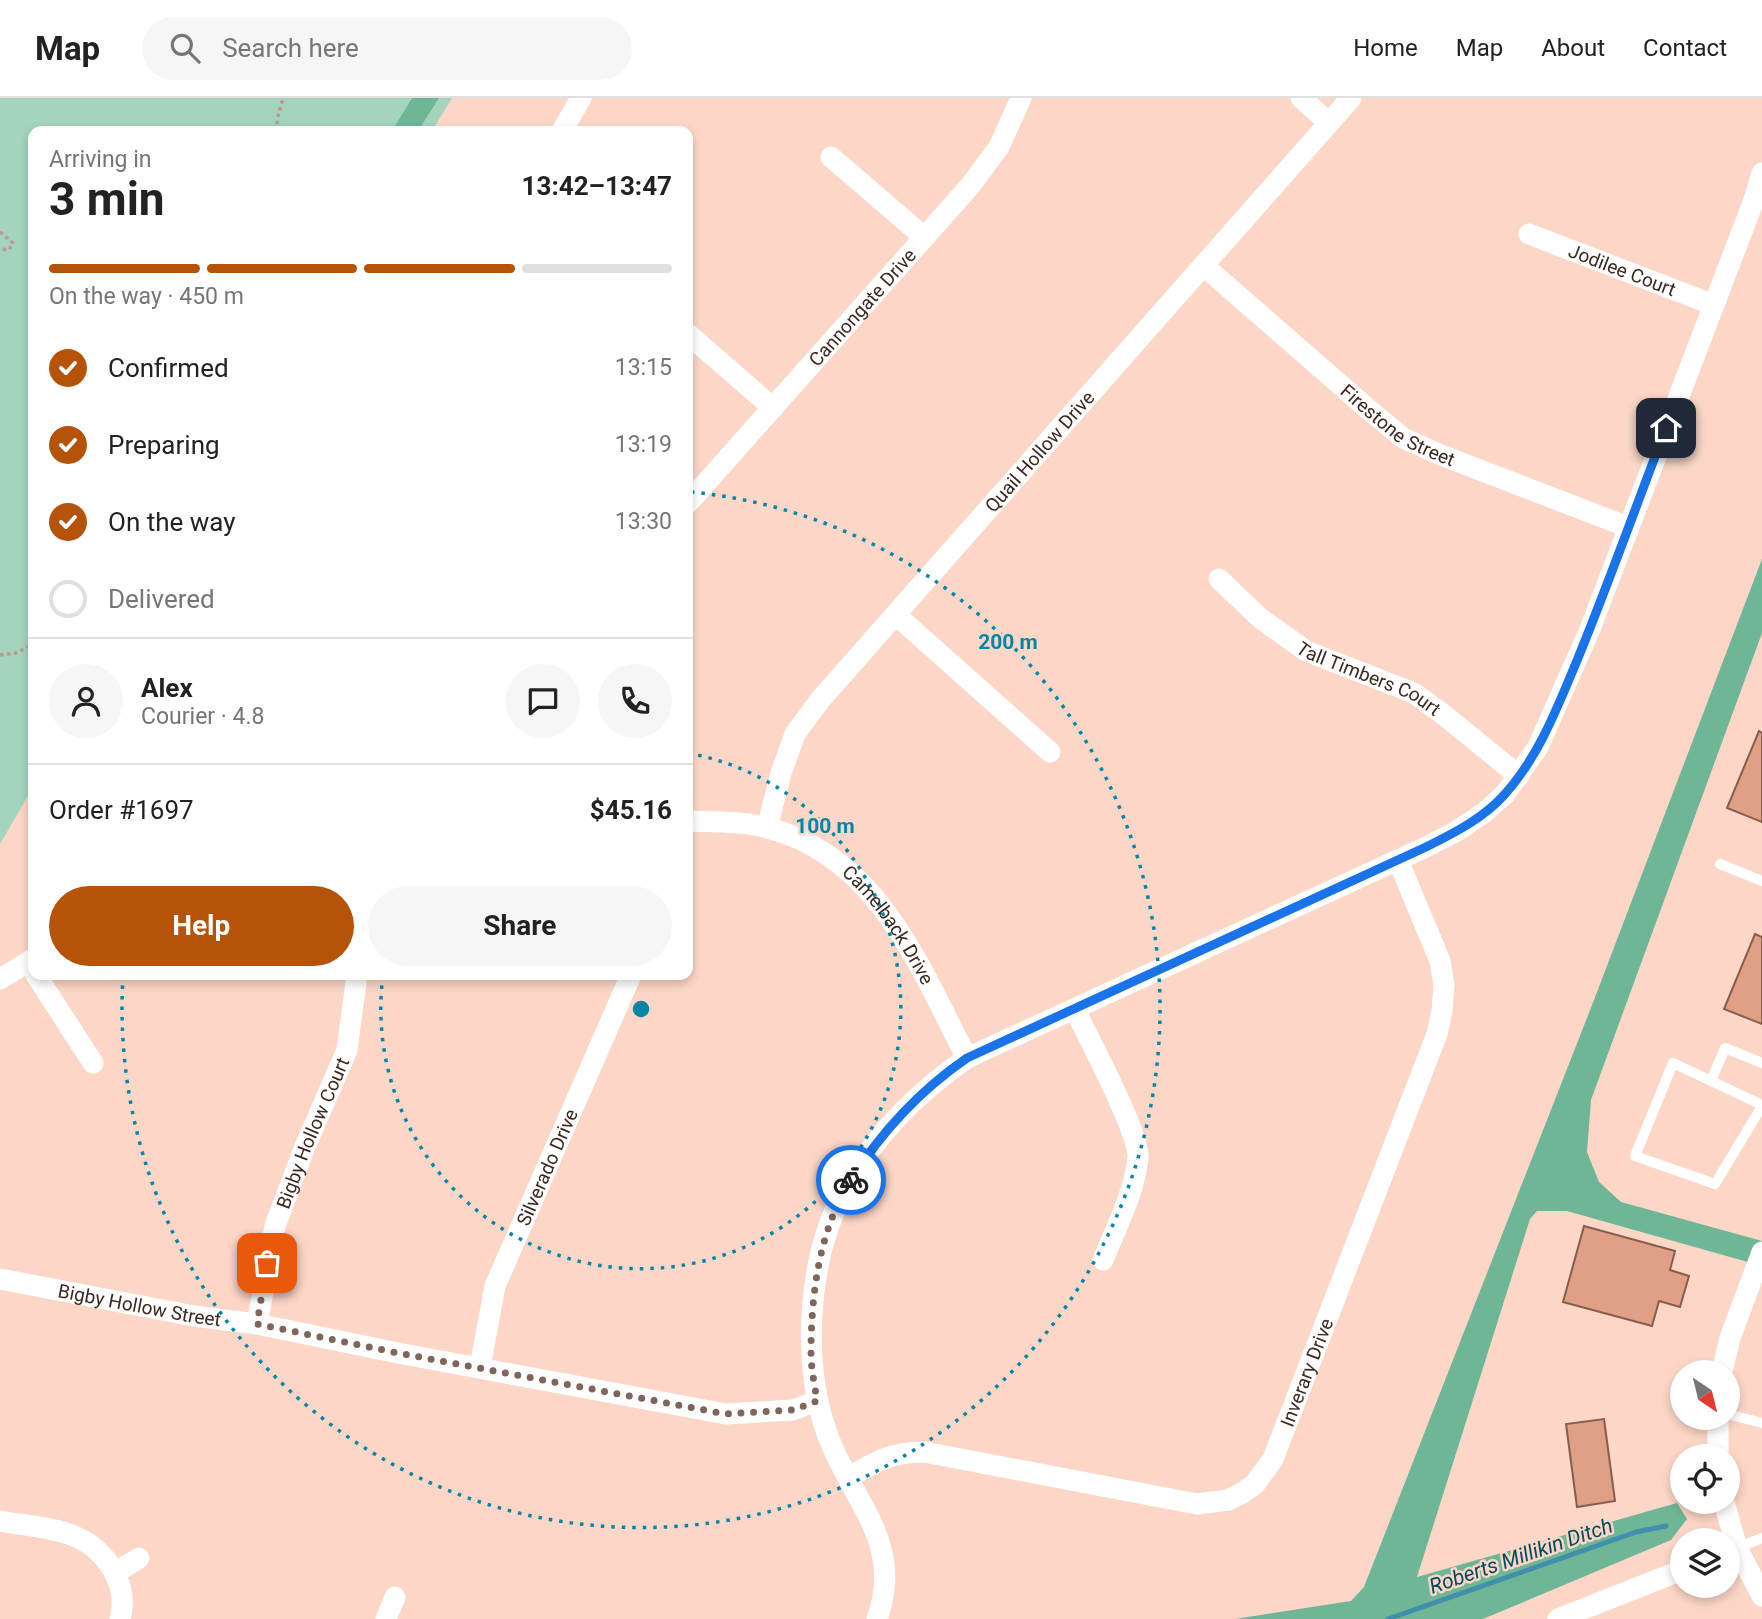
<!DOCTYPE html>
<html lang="en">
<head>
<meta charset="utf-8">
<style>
  body { margin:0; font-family:Roboto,sans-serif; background:#f6f6f6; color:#222; height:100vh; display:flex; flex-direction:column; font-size:26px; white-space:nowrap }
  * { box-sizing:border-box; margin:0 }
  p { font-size:23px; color:#767676 }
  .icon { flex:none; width:38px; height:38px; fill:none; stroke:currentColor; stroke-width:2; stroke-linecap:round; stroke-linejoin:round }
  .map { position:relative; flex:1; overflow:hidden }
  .sheet { position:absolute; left:28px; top:28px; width:665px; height:854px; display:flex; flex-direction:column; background:#fff; border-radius:14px; box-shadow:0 4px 10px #0003 }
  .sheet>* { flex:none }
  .needle { width:46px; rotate:145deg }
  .tools { position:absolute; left:1670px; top:1262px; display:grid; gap:14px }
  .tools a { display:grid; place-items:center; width:70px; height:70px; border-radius:50%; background:#fff; box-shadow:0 4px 10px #0003; font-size:35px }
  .pin { position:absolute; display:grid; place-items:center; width:60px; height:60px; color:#fff; margin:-30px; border-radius:14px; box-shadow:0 4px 10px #0006 }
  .courier { position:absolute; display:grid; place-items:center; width:70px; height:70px; margin:-35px; border:5px solid #1a73e8; border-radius:50%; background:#fff; color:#222; box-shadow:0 2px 9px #0007 }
  .summary em { font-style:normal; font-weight:700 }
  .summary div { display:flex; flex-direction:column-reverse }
  .summary { display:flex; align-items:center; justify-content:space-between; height:119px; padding:0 21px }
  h1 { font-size:46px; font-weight:700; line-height:52px }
  .bar { display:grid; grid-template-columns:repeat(4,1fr); gap:10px 7px; align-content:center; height:84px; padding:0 21px }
  .bar i { height:9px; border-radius:5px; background:#e0e0e0 }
  .bar .active { background:#b45309 }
  .bar p { grid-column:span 4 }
  .line { display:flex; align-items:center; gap:18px; padding:0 21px; border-top:2px solid #e0e0e0 }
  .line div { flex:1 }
  .round { display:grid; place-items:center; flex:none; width:74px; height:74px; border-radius:37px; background:#f6f6f6 }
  ol { padding:0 21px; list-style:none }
  li { display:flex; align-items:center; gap:21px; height:77px }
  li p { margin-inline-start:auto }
  li .icon { padding:7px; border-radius:50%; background:#b45309; color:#fff; stroke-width:4 }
  li:last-child { color:#767676 }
  li i { width:38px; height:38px; border:4px solid #e0e0e0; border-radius:50% }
  .primary-button { display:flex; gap:14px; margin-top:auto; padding:14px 21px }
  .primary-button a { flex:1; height:80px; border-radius:42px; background:#b45309; color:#fff; font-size:28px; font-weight:700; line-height:80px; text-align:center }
  .primary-button a+a { background:#f6f6f6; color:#222 }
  header { display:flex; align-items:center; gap:42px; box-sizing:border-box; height:98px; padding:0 35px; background:#fff; border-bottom:2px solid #e0e0e0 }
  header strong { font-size:33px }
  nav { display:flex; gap:38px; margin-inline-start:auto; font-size:24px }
  .search { width:490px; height:63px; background:#f6f6f6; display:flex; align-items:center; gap:18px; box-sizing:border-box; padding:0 24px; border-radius:38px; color:#767676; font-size:26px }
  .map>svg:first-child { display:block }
  .green { fill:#a4d4bd }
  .forest { fill:#6eb696 }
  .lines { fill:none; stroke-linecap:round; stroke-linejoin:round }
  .stream { stroke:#428fab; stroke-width:5 }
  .building { fill:#e1a085; stroke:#875e4d; stroke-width:2 }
  .path { stroke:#b99a8e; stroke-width:3.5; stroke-dasharray:3.5 3.5; stroke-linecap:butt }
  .lane { stroke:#fff; stroke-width:10 }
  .street { stroke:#fff; stroke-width:21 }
  .done { stroke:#7f665c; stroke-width:7; stroke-dasharray:0 12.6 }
  .route { stroke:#1a73e8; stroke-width:9 }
  .ring { fill:none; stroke:#0186a8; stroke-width:3.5; stroke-dasharray:3.5 7 }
  .labels { text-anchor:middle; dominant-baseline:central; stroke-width:5; stroke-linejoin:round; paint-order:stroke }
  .street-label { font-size:19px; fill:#3b2a22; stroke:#fcd6c7 }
  .water-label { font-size:21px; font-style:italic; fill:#03495d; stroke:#fcd6c7 }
  .centre { fill:#0186a8; stroke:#fcd6c7; stroke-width:3.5 }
  .ring-label { font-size:21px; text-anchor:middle; font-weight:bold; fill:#0186a8; stroke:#fcd6c7; stroke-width:5; stroke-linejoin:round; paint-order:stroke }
</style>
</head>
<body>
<header>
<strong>Map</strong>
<div class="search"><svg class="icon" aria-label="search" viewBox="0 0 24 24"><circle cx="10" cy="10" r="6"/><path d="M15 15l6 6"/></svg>Search here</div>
<nav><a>Home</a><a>Map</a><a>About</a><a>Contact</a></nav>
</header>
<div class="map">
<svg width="1762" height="1521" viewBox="0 0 1762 1521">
  <rect width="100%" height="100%" fill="#fcd6c7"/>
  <path class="green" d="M0,0H452L432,33H33V689L0,746Z"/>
  <path class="forest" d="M412,0H439L418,33H392Z
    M1762,461V535L1591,1002L1587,1054L1599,1084L1621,1104L1762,1143V1168L1567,1113H1537L1530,1121L1417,1479L1677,1405L1687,1421L1671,1442L1483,1521H1235L1351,1503L1364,1489L1594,902Z"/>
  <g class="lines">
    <path class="stream" d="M1388,1521L1636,1434L1666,1428"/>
  </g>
  <path class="building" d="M1759,633L1762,635V724L1727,710Z
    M1755,836L1762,839V926L1724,911Z
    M1584,1128L1675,1153L1670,1172L1689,1178L1680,1209L1659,1203L1652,1228L1563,1204Z
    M1604,1321L1615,1403L1577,1409L1566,1326Z"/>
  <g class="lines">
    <path class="path" d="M278,33L277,22L283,0
      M0,134L13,145L9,152L0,151
      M0,557L16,555L33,546"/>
    <path class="lane" d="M1720,766L1762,783
      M1711,983L1725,950L1762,965
      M1762,1007L1673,965L1635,1058L1715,1086L1762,1008
      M1727,1316L1762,1325
      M1737,1450L1762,1440"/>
    <g class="street">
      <path d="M1301,0L1329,25"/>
      <path d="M562,33L581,0"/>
      <path d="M831,59L924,139"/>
      <path id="s1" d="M1529,136L1714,207"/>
      <path id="s2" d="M1204,168L1368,311L1403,340L1441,357L1628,429"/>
      <path d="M688,236L773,310"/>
      <path id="s3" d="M688,405L970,88L999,49L1021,0"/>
      <path id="s4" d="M1219,481L1260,520L1306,553L1414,595L1444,617L1519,678"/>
      <path d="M896,517L1050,654"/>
      <path id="s5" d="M688,723C714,724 742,723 768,730C878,758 920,870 967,960"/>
      <path id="s6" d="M767,730L781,675L795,636L820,602L1351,0"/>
      <path d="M36,877L93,965"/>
      <path d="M0,881L33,861"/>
      <path d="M1075,912C1088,939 1140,1036 1138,1060C1134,1096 1116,1130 1103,1162"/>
      <path id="s7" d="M0,1181L194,1218L257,1226L398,1255L726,1316L793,1312L817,1303"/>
      <path id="s8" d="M257,1226L275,1128L304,1051L347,952L356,884"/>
      <path id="s9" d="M480,1269L495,1188L631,877"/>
      <path d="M1722,1274L1730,1240L1762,1154"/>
      <path d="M1718,1358V1320"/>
      <path id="s10" d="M848,1380C875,1364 891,1354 924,1354L1197,1406L1228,1402L1242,1395L1255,1386L1273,1361L1437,936L1442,913L1444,887L1440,863L1398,762"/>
      <path d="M1724,1404L1737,1450L1762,1498"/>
      <path d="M0,1423C44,1431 90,1429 114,1474C122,1489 125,1504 120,1521"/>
      <path d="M115,1475L139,1460"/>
      <path d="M386,1521L395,1499"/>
      <path d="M877,1521C903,1449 858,1409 832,1348C800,1273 806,1163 845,1091C874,1038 918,994 967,960L1426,749L1457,733L1485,714L1505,696L1538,649L1590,531L1754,102L1762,75"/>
      <path d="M1558,1521L1682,1472"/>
    </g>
  </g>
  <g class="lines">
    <path class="done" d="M267,1165L257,1226L398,1255L726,1316L793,1312L817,1303C815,1288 811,1271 811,1255C811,1197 819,1132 851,1082"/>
    <path class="route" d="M851,1082C882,1033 919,993 967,960L1426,749C1454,735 1484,720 1505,696C1539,658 1557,610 1576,565C1608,487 1636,408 1666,330"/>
  </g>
  <g class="ring">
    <path d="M688 655A260 260 0 1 1 383 877"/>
    <path d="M691 394A519 519 0 1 1 123 879"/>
  </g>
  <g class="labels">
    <g class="street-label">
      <text stroke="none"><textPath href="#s1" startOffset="100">Jodilee Court</textPath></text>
      <text stroke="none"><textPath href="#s3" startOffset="262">Cannongate Drive</textPath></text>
      <text stroke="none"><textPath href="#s2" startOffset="252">Firestone Street</textPath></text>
      <text stroke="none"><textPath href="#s6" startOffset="472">Quail Hollow Drive</textPath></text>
      <text stroke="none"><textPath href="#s4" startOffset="182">Tall Timbers Court</textPath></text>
      <text stroke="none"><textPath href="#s5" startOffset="240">Camelback Drive</textPath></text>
      <text stroke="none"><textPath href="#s8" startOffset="200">Bigby Hollow Court</textPath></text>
      <text stroke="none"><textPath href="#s9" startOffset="212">Silverado Drive</textPath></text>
      <text stroke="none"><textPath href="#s7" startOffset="142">Bigby Hollow Street</textPath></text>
      <text stroke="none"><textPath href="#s10" startOffset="546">Inverary Drive</textPath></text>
    </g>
    <g class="water-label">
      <text transform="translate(1521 1458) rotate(-19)">Roberts Millikin Ditch</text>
    </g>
  </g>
  <circle cx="641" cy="911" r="10" class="centre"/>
  <g class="ring-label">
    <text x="1008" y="551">200 m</text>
    <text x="825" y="735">100 m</text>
  </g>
</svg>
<div class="tools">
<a><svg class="needle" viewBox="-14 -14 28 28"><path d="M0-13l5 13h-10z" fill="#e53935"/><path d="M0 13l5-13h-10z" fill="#767676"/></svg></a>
<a><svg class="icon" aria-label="locate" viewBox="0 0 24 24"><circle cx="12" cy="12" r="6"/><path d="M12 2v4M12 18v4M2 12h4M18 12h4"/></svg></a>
<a><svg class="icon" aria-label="layers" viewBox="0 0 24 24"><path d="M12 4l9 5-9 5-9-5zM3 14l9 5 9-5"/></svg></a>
</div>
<div class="pin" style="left:267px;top:1165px;background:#ea580c"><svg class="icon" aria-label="bag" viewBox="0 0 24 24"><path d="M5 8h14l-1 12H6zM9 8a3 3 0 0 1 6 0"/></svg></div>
<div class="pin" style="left:1666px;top:330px;background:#1f2937"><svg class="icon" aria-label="home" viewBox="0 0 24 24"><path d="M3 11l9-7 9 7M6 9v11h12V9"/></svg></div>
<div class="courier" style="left:851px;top:1082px"><svg class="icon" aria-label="bike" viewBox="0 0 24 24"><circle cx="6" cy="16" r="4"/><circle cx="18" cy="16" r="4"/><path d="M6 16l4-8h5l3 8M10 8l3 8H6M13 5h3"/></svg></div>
<section class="sheet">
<div class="summary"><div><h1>3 min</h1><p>Arriving in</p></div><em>13:42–13:47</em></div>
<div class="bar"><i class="active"></i><i class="active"></i><i class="active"></i><i></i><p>On the way · 450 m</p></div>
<ol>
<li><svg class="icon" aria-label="check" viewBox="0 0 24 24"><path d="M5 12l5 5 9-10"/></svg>Confirmed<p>13:15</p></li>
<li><svg class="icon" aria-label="check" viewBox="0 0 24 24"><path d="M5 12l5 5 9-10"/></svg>Preparing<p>13:19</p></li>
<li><svg class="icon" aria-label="check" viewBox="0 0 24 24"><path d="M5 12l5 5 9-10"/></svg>On the way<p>13:30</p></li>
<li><i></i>Delivered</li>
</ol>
<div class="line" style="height:126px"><a class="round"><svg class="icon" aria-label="person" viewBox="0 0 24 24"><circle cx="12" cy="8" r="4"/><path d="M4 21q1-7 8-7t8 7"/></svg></a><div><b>Alex</b><p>Courier · 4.8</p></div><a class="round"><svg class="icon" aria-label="chat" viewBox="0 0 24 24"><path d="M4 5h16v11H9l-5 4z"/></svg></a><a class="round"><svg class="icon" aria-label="phone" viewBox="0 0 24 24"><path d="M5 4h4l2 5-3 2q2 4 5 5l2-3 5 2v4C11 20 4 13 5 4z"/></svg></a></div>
<div class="line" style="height:91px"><div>Order #1697</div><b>$45.16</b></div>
<div class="primary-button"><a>Help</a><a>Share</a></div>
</section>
</div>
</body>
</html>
